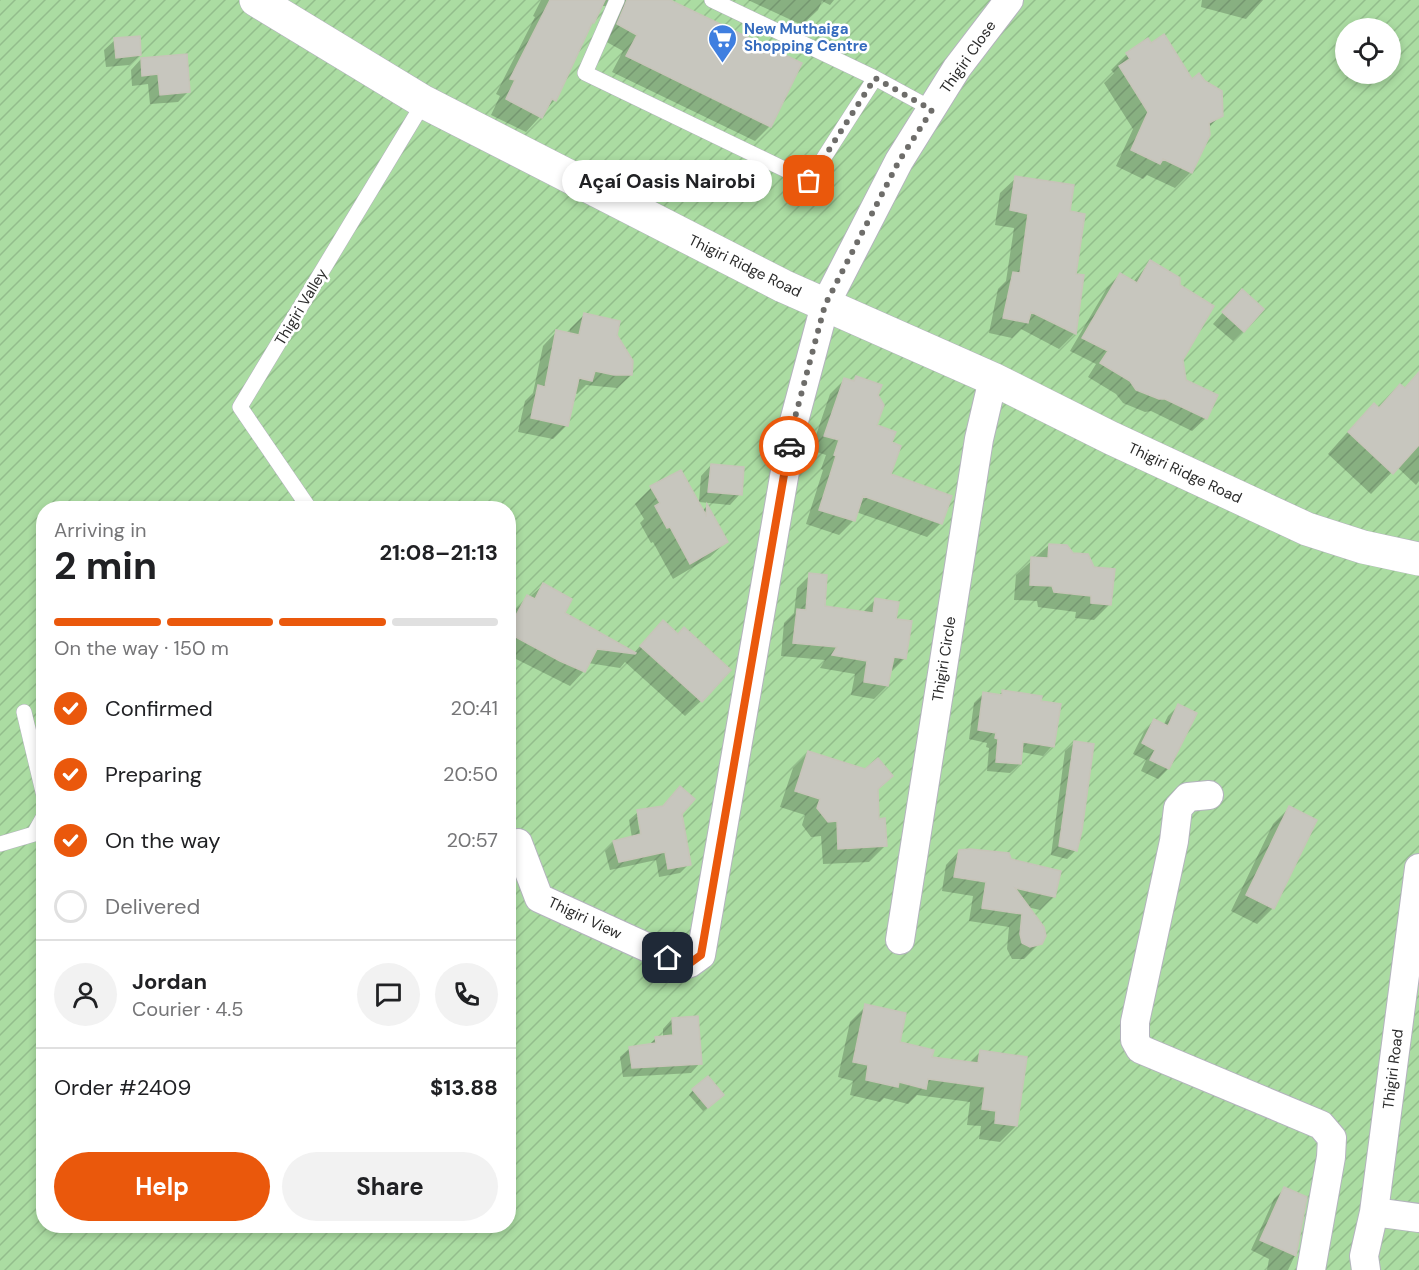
<!DOCTYPE html>
<html lang="en">
<head>
<meta charset="utf-8">
<style>
  body { margin:0; font-family:"DM Sans",sans-serif; background:#f2f2f2; color:#202124; height:100vh; display:flex; flex-direction:column; font-size:22px; white-space:nowrap }
  * { box-sizing:border-box; margin:0 }
  p { font-size:20px; color:#757577 }
  .icon { flex:none; width:33px; height:33px; fill:none; stroke:currentColor; stroke-width:2; stroke-linecap:round; stroke-linejoin:round }
  .map { position:relative; flex:1; overflow:hidden }
  .details { position:absolute; left:36px; top:501px; width:480px; height:732px; display:flex; flex-direction:column; background:#fff; border-radius:24px; box-shadow:0 3px 9px #0003 }
  .details>* { flex:none }
  .tools { position:absolute; left:1335px; top:18px; display:grid; gap:12px }
  .tools a { display:grid; place-items:center; width:66px; height:66px; border-radius:50%; background:#fff; box-shadow:0 3px 9px #0003; font-size:30px }
  .pin { position:absolute; display:grid; place-items:center; width:51px; height:51px; color:#fff; margin:-26px; border-radius:12px; box-shadow:0 3px 9px #0006 }
  .courier { position:absolute; display:grid; place-items:center; width:60px; height:60px; margin:-30px; border:4px solid #ea580c; border-radius:50%; background:#fff; color:#222; box-shadow:0 2px 8px #0007 }
  .bubble { position:absolute; height:42px; border-radius:21px; background:#fff; box-shadow:0 3px 9px #0003; font-size:20px; font-weight:700; line-height:42px; text-align:center }
  .head em { font-style:normal; font-weight:700 }
  .head div { display:flex; flex-direction:column-reverse }
  .head { display:flex; align-items:center; justify-content:space-between; height:102px; padding:0 18px }
  h1 { font-size:39px; font-weight:700; line-height:45px }
  .bar { display:grid; grid-template-columns:repeat(4,1fr); gap:9px 6px; align-content:center; height:72px; padding:0 18px }
  .bar i { height:8px; border-radius:4px; background:#e0e0e0 }
  .bar .on { background:#ea580c }
  .bar p { grid-column:span 4 }
  .line { display:flex; align-items:center; gap:15px; padding:0 18px; border-top:2px solid #e0e0e0 }
  .line div { flex:1 }
  .round { display:grid; place-items:center; flex:none; width:63px; height:63px; border-radius:32px; background:#f2f2f2 }
  ol { padding:0 18px; list-style:none }
  li { display:flex; align-items:center; gap:18px; height:66px }
  li p { margin-inline-start:auto }
  li .icon { padding:6px; border-radius:50%; background:#ea580c; color:#fff; stroke-width:4 }
  li:last-child { color:#757577 }
  li i { width:33px; height:33px; border:3px solid #e0e0e0; border-radius:50% }
  .primary-button { display:flex; gap:12px; margin-top:auto; padding:12px 18px }
  .primary-button a { flex:1; height:69px; border-radius:36px; background:#ea580c; color:#fff; font-size:24px; font-weight:700; line-height:69px; text-align:center }
  .primary-button a+a { background:#f2f2f2; color:#202124 }
  .map>svg:first-child { display:block }
  .garden { fill:url(#garden-furrows); fill-rule:evenodd }
  .shadow { fill:#0003; fill-rule:evenodd }
  .building { fill:#c7c6be; stroke:#c7c4b9; stroke-width:1.5 }
  .lines { fill:none; stroke-linecap:round; stroke-linejoin:round }
  .lane-casing { stroke:#b3b3bd; stroke-width:16 }
  .street-casing { stroke:#b3b3bd; stroke-width:30 }
  .secondary-casing { stroke:#b3b3bd; stroke-width:34 }
  .lane { stroke:#fff; stroke-width:15 }
  .street { stroke:#fff; stroke-width:28 }
  .secondary { stroke:#fff; stroke-width:33 }
  .done { stroke:#6e6d6a; stroke-width:6; stroke-dasharray:0 10.8 }
  .route { stroke:#ea580c; stroke-width:8 }
  .labels { text-anchor:middle; dominant-baseline:central; stroke-width:5; stroke-linejoin:round; paint-order:stroke }
  .shop-label { font-size:15px; font-weight:bold; fill:#366cbe; stroke:#fff; text-anchor:start }
  .street-label { font-size:15px; fill:#2b2b2b; stroke:#fff }
</style>
</head>
<body>
<div class="map">
<svg width="1419" height="1270" viewBox="0 0 1419 1270">
  <defs>
    <pattern id="garden-furrows" width="10" height="10" patternUnits="userSpaceOnUse" patternTransform="scale(1.5)"><rect width="10" height="10" fill="#abdca2"/><path d="M-1 1l2-2M0 10L10 0M9 11l2-2" fill="none" stroke="#93bd8c"/></pattern>
  </defs>
  <rect width="100%" height="100%" fill="#ebe8df"/>
  <path class="garden" d="M0,0H1419V1270H0ZM1346,28H1390V74H1346ZM44,508H508V1226H44Z"/>
  <path class="shadow" d="M541,0H669L770,126L755,141L612,72L623,51L603,40L612,16L606,6H602L598,15L589,26L555,100L526,132L491,115L500,96L496,94L535,17L533,16Z
    M748,0H834L830,5L822,1L818,10L802,25Z
    M1202,0H1263L1246,19L1201,7Z
    M115,40L140,55L129,65L106,67L104,50Z
    M1127,54L1192,81L1221,115L1208,128L1191,172L1175,188L1147,175L1143,179L1116,166L1133,129L1104,83L1114,73L1111,70Z
    M141,59L189,91L178,102L150,104L148,84L132,86L131,70Z
    M1016,178L1068,213L1074,275L1082,276L1074,334L1059,349L1021,329L1012,338L989,333L998,289L1006,281L1014,228L995,225L1000,193Z
    M1150,262L1182,359L1185,381L1206,418L1192,431L1151,411L1145,412L1123,403L1116,394L1088,377L1096,364L1070,351L1107,288L1120,275L1133,282Z
    M1232,302L1243,331L1233,341L1213,324Z
    M584,315L615,335L631,375L617,388L586,385L577,394L574,393L567,425L553,439L518,432L525,401L533,393L543,346L556,332L569,334L570,329Z
    M1419,374V481L1416,485L1397,467L1371,494L1328,454L1353,426L1404,389Z
    M856,378L877,395L875,425L890,443V475L941,523L927,537L856,512L853,521L839,535L806,524L823,470L821,469L826,455L811,450L830,394L844,380L852,382Z
    M711,465L740,494L730,505L699,502L701,476Z
    M651,488L702,511L707,506L726,542L710,557L673,579L653,542L651,543L640,523L644,519L635,504Z
    M1049,545L1110,604L1094,620L1075,618L1076,612L1038,607L1037,601L1014,600L1016,575Z
    M810,575L823,607L862,613L875,600L905,658L892,671H890L887,686L874,699L851,695L855,674L820,668L825,660L781,656L784,623L794,613L797,588Z
    M543,585L563,613L634,653L647,638L678,636L701,701L685,716L625,662L620,668L588,663L584,671L570,686L508,655V620L514,611Z
    M1003,692L1039,702L1052,746L1043,756L1021,752L1020,764L1010,773L987,771L989,748L986,747L987,743L969,739L974,703L983,694L998,696Z
    M1179,705L1168,769L1158,779L1141,771L1146,760L1133,754L1144,732L1154,721L1163,726L1168,716Z
    M1074,743L1076,850L1067,859L1051,855L1065,751Z
    M809,752L865,771L891,776L876,791L878,820L885,846L869,862L823,864L821,836L811,837L802,825L805,815L780,807L793,768Z
    M1289,808L1273,908L1257,924L1231,911L1273,824Z
    M638,812L680,814L689,864L680,873L659,877L656,860L610,870L605,851L614,842L632,838L629,820ZM637,816H640L644,841H641Z
    M959,851L1010,860L1054,896L1040,910L1027,907L1044,939L1024,959H1012L1007,949L1009,927L969,921L973,896L942,891L946,865Z
    M866,1006L898,1043L931,1059L968,1064L980,1052L1016,1126L1000,1142L979,1139L981,1126L967,1125L970,1102L917,1095L908,1104L884,1098L880,1102L850,1095L853,1081L838,1077L850,1022Z
    M672,1019L700,1063L691,1073L623,1077L620,1057L630,1048L648,1046L656,1038H663V1029Z
    M693,1090L717,1099L703,1111L689,1095Z
    M1284,1189L1296,1253L1288,1270H1267L1269,1259L1251,1250L1274,1199Z"/>
  <path class="building" d="M550,0H605L594,23H592L556,101L552,99L542,118L506,99L515,80L510,79Z
    M627,0H670L802,63L771,127L626,56L637,35L617,24Z
    M1164,34L1192,79L1199,73L1205,81L1222,91L1223,116L1209,123L1210,135L1192,173L1163,159L1160,164L1131,150L1148,112L1119,66L1130,59L1126,53L1148,38L1151,43Z
    M140,36L141,55L116,58L114,38Z
    M187,54L190,92L160,95L158,74L142,76L141,58Z
    M1015,176L1074,185L1070,211L1085,214L1076,274L1084,275L1076,334L1031,312L1028,323L1003,318L1013,272L1020,273L1028,214L1010,210Z
    M1150,260L1180,278V285L1214,306L1183,360L1186,380L1218,395L1207,419L1165,399H1159L1136,390L1130,381L1100,363L1108,351L1082,338L1120,273L1137,283Z
    M1242,289L1264,309L1244,332L1222,312Z
    M584,313L620,321L617,335L633,361L632,375H614L595,371L592,381L579,378L568,426L531,418L538,385L545,387L556,330L579,335Z
    M1419,372V445L1393,474L1348,432L1374,403L1379,408L1400,384L1405,388Z
    M856,376L882,385L878,395L884,405L877,425L896,432L892,442L901,446L891,474L952,496L942,524L863,496L855,521L819,510L836,456L834,455L839,440L824,436L844,378L854,381Z
    M711,464L744,467L742,495L708,492Z
    M681,470L706,515L707,504L728,542L690,564L670,527L667,528L655,506L660,503L650,486Z
    M1049,544L1067,545L1073,553L1088,554L1094,567L1115,569L1111,605L1091,603V596L1054,592L1052,586L1030,585L1031,557L1048,558Z
    M809,573L827,575L825,606L873,613L875,598L899,602L896,619L912,621L906,659L894,657L888,686L864,682L867,661L832,655L837,647L793,643L797,609L806,610Z
    M543,583L572,599L565,613L636,653L635,654L597,649L585,672L560,661L508,633V630L527,595L535,599Z
    M663,620L678,634L684,627L731,670L702,702L640,646Z
    M1002,690L1042,696L1041,701L1061,704L1054,747L1023,742L1021,764L996,762L998,739L995,738L996,733L978,730L983,692L1002,695Z
    M1178,704L1197,713L1169,769L1150,760L1155,750L1142,743L1154,719L1168,726Z
    M1074,741L1094,744L1082,830L1077,851L1059,846Z
    M808,751L865,769L878,758L893,776L878,789L879,819L885,818L887,846L838,849L837,821L828,822L817,808L820,799L795,791Z
    M680,786L695,799L682,814L691,865L668,869L665,852L619,862L613,841L641,834L637,810L663,806Z
    M1289,806L1317,820L1274,909L1246,895Z
    M970,849L1009,853L1011,859L1061,871L1055,897L1015,888L1044,927L1046,936L1042,944L1030,947L1022,943L1020,934L1022,914L982,908L986,882L954,877L959,850Z
    M865,1004L906,1013L900,1042L934,1050L932,1057L978,1063L980,1050L1027,1057L1017,1126L995,1123L996,1111L982,1109L985,1087L928,1079L926,1089L899,1082L898,1087L866,1080L868,1065L853,1062Z
    M698,1016L702,1064L632,1068L629,1047L656,1043L655,1037L673,1035L672,1018Z
    M708,1076L724,1095L708,1108L692,1089Z
    M1284,1187L1307,1197L1296,1256L1260,1240Z"/>
  <g class="lines">
    <defs>
      <path id="lane" d="M617,0L585,73L809,181L875,78
        M712,0L875,78L932,109
        M309,508L240,407L424,102
        M24,712L44,796
        M0,844L34,834L44,816"/>
      <path id="street" d="M1209,795L1188,797L1178,808L1174,841L1135,1022V1040L1140,1049L1321,1125L1332,1138L1331,1157L1311,1270
        M518,843L539,898L655,951L681,966L690,963L701,955L793,425L825,305L899,161L957,68L1009,0
        M900,940L979,439L993,379
        M1374,1212L1419,1218
        M1366,1270L1364,1256L1374,1212L1419,868"/>
      <path id="secondary" d="M256,0L424,102L783,286L993,379L1111,438L1307,529L1363,547L1419,559"/>
    </defs>
    <use href="#lane" class="lane-casing"/>
    <use href="#street" class="street-casing"/>
    <use href="#secondary" class="secondary-casing"/>
    <use href="#lane" class="lane"/>
    <use href="#street" class="street"/>
    <use href="#secondary" class="secondary"/>
  </g>
  <g class="lines">
    <path class="done" d="M789,446L793,425L825,305L899,161L932,110L875,78L809,181"/>
    <path class="route" d="M668,958L681,966L690,963L701,955L789,446"/>
  </g>
  <defs>
    <symbol id="supermarket-pin" viewBox="-11 -11 22 30"><path d="M0 17L-7.5 6A9.5 9.5 0 1 1 7.5 6Z" fill="#3f7fe0" stroke="#fff"/><path d="M-6-5.5h2.5l.6 2H6L4.5 2H-2.5L-4.4-4H-6ZM-1.5 3.2a1.3 1.3 0 1 0 .1 0ZM3 3.2a1.3 1.3 0 1 0 .1 0Z" fill="#fff"/></symbol>
  </defs>
  <g fill-rule="evenodd">
    <use href="#supermarket-pin" x="706" y="22" width="33" height="45"/>
  </g>
  <g class="labels">
    <g class="shop-label">
      <text x="744" y="29">New Muthaiga<tspan x="744" dy="17">Shopping Centre</tspan></text>
    </g>
    <g class="street-label">
      <text transform="translate(968 57) rotate(-55)">Thigiri Close</text>
      <text transform="translate(745 266) rotate(26)">Thigiri Ridge Road</text>
      <text transform="translate(301 307) rotate(-59)">Thigiri Valley</text>
      <text transform="translate(1185 473) rotate(25)">Thigiri Ridge Road</text>
      <text transform="translate(944 659) rotate(-81)">Thigiri Circle</text>
      <text transform="translate(585 918) rotate(25)">Thigiri View</text>
      <text transform="translate(1393 1069) rotate(-83)">Thigiri Road</text>
    </g>
  </g>
</svg>
<div class="tools">
<a><svg class="icon" aria-label="locate" viewBox="0 0 24 24"><circle cx="12" cy="12" r="6"/><path d="M12 2v4M12 18v4M2 12h4M18 12h4"/></svg></a>
</div>
<div class="pin" style="left:809px;top:181px;background:#ea580c"><svg class="icon" aria-label="bag" viewBox="0 0 24 24"><path d="M5 8h14l-1 12H6zM9 8a3 3 0 0 1 6 0"/></svg></div>
<div class="pin" style="left:668px;top:958px;background:#1f2937"><svg class="icon" aria-label="home" viewBox="0 0 24 24"><path d="M3 11l9-7 9 7M6 9v11h12V9"/></svg></div>
<div class="courier" style="left:789px;top:446px"><svg class="icon" aria-label="car" viewBox="0 0 24 24"><path d="M5 17H2v-5l4-1 3-4h7l3 4 3 1v5h-3M9 17h6M6 11h13"/><circle cx="7" cy="17" r="2"/><circle cx="17" cy="17" r="2"/></svg></div>
<div class="bubble" style="left:562px;top:160px;width:210px">Açaí Oasis Nairobi</div>
<section class="details">
<div class="head"><div><h1>2 min</h1><p>Arriving in</p></div><em>21:08–21:13</em></div>
<div class="bar"><i class="on"></i><i class="on"></i><i class="on"></i><i></i><p>On the way · 150 m</p></div>
<ol>
<li><svg class="icon" aria-label="check" viewBox="0 0 24 24"><path d="M5 12l5 5 9-10"/></svg>Confirmed<p>20:41</p></li>
<li><svg class="icon" aria-label="check" viewBox="0 0 24 24"><path d="M5 12l5 5 9-10"/></svg>Preparing<p>20:50</p></li>
<li><svg class="icon" aria-label="check" viewBox="0 0 24 24"><path d="M5 12l5 5 9-10"/></svg>On the way<p>20:57</p></li>
<li><i></i>Delivered</li>
</ol>
<div class="line" style="height:108px"><a class="round"><svg class="icon" aria-label="person" viewBox="0 0 24 24"><circle cx="12" cy="8" r="4"/><path d="M4 21q1-7 8-7t8 7"/></svg></a><div><b>Jordan</b><p>Courier · 4.5</p></div><a class="round"><svg class="icon" aria-label="chat" viewBox="0 0 24 24"><path d="M4 5h16v11H9l-5 4z"/></svg></a><a class="round"><svg class="icon" aria-label="phone" viewBox="0 0 24 24"><path d="M5 4h4l2 5-3 2q2 4 5 5l2-3 5 2v4C11 20 4 13 5 4z"/></svg></a></div>
<div class="line" style="height:78px"><div>Order #2409</div><b>$13.88</b></div>
<div class="primary-button"><a>Help</a><a>Share</a></div>
</section>
</div>
</body>
</html>
